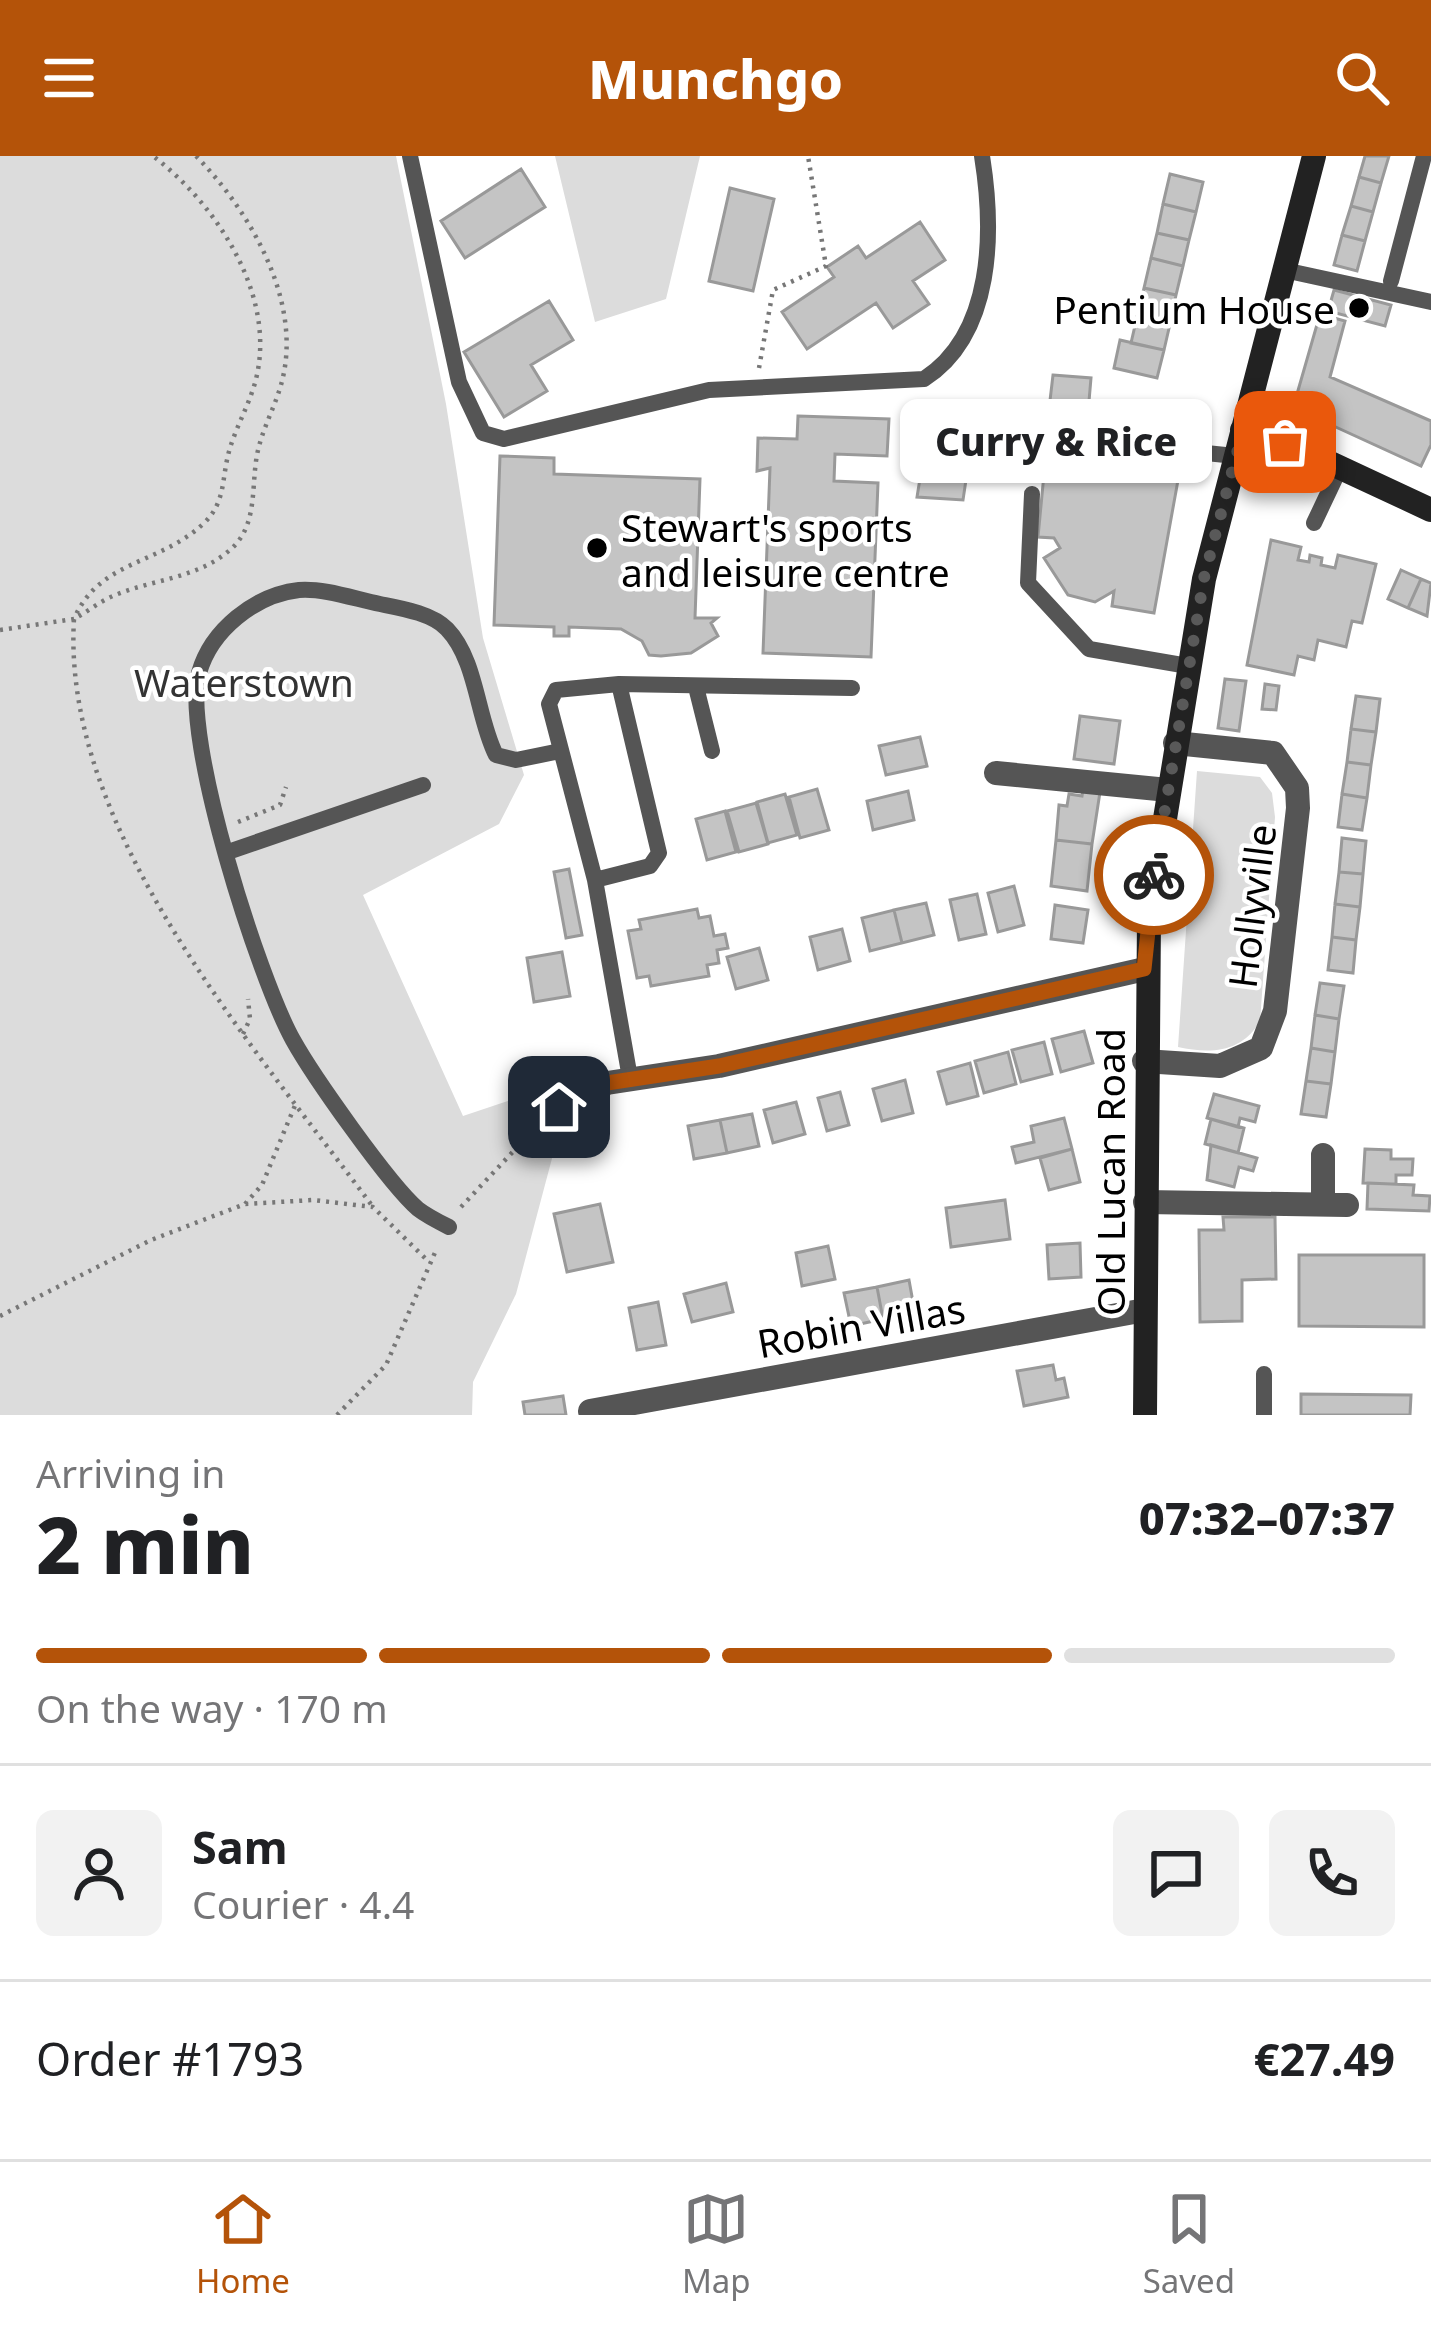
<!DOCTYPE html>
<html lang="en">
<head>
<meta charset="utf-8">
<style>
  body { margin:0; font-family:"Noto Sans",sans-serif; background:#f2f2f2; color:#202124; height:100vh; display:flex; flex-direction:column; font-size:45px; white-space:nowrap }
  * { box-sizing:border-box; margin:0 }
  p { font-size:39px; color:#757577 }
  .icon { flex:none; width:66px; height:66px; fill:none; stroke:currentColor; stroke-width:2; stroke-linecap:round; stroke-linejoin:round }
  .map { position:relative; height:1259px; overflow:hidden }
  .details { display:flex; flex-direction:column; background:#fff; flex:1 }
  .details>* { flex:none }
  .pin { position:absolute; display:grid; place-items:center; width:102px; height:102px; color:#fff; margin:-51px; border-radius:24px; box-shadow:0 6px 18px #0006 }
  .courier { position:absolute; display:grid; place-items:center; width:120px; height:120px; margin:-60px; border:9px solid #b45309; border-radius:50%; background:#fff; color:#222; box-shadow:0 3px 15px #0007 }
  .bubble { position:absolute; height:84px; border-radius:18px; background:#fff; box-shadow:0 3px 9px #0004; font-size:39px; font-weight:800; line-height:84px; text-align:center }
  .summary em { font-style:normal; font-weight:800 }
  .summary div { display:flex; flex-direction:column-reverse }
  .summary { display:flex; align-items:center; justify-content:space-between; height:204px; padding:0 36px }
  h1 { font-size:78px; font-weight:800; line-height:90px }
  .bar { display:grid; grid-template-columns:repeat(4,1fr); gap:18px 12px; align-content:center; height:144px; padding:0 36px }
  .bar i { height:15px; border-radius:9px; background:#e0e0e0 }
  .bar .active { background:#b45309 }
  .bar p { grid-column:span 4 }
  .line { display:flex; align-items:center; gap:30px; padding:0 36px; border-top:3px solid #e0e0e0 }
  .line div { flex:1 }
  .round { display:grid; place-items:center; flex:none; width:126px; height:126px; border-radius:18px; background:#f2f2f2 }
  header { display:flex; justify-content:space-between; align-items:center; height:156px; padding:0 36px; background:#b45309; color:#fff; font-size:54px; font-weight:800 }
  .tabs { display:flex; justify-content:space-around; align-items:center; height:168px; border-top:3px solid #e0e0e0; background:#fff; font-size:33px; color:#757577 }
  .tabs a { display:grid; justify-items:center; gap:6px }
  .tabs .active { color:#b45309 }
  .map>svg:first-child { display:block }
  .green { fill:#dcdcdc }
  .building { fill:#c4c4c4; stroke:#999; stroke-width:3 }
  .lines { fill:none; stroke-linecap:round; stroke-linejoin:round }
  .path { stroke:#777; stroke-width:4.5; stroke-dasharray:3 6; stroke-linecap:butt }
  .lane { stroke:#555; stroke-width:16 }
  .street { stroke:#555; stroke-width:24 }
  .secondary { stroke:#222; stroke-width:24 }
  .done { stroke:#595959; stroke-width:12; stroke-dasharray:0 21.6 }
  .route { stroke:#b45309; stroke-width:15 }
  .poi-dot { fill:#000; stroke:#fff; stroke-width:4.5 }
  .labels { text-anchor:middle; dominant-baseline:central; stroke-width:9; stroke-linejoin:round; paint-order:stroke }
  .poi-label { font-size:39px; fill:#000; stroke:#fff; text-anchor:end }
  .park-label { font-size:39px; fill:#333; stroke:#fff }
  .street-label { font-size:39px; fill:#000; stroke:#fff }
</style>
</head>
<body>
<header><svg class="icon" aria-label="menu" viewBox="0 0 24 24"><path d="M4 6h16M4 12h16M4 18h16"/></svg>Munchgo<svg class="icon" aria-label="search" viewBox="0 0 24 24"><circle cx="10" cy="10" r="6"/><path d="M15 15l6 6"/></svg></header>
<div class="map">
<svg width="1431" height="1259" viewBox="0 0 1431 1259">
  <rect width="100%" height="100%" fill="#fff"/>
  <path class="green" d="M0,0H396L446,248L483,482L524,619L499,668L363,739L463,960L523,940L552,942L563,961L516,1138L473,1226L472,1259H0Z
    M555,0H700L666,143L595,166Z
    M1197,615L1260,621L1272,637L1275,661L1260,865C1242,897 1210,898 1178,891Z"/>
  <path class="building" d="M1365,0H1389L1381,27L1359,21Z
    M521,13L545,51L465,102L441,65Z
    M1170,18L1203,26L1196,56L1163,48Z
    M1359,21L1381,27L1373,56L1351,50Z
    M730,32L774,43L753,135L709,125Z
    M1163,48L1196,56L1189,84L1157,77Z
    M1351,50L1373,56L1365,85L1342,79Z
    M920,66L945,104L913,125L929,148L893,172L876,147L807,193L782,156L834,121L827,111L858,90L866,102Z
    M1157,77L1189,84L1183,110L1151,102Z
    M1342,79L1365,85L1357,115L1334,109Z
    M1151,102L1183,110L1176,139L1144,132Z
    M1144,132L1176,139L1170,168L1137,161Z
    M1334,134L1391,149L1385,170L1328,155Z
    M549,145L573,184L531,209L547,235L504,261L464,196Z
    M1320,158L1345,165L1330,221L1431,265V289L1421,310L1303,256L1297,238Z
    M1137,161L1170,168L1164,194L1131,187Z
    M1120,184L1164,194L1157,222L1114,212Z
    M1053,219L1091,222L1088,257L1049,253Z
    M798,260L889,263L887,300L835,298L834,325L878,327L871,501L763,497L770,312L757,315L758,282L797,283Z
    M1028,285L1182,302L1154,457L1112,450L1114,435L1095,446L1068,439L1044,402L1060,392L1054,382L1038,381L1044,318L1024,317Z
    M500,300L554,302V318L700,323L695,462H717L711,467L718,480L691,497L661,500L649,499L642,485L621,473L569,471V480H554V471L494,469Z
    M923,304H969L963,344L917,341Z
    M1271,384L1301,391L1298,404L1309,406L1310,399L1322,402L1321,409L1335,412L1338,399L1376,408L1362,467L1352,465L1346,491L1318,484L1314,504L1298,500L1294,519L1247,509Z
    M1401,414L1421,423L1408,452L1388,443Z
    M1421,423L1431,427L1427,460L1408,452Z
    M1225,523L1246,525L1239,575L1218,572Z
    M1265,528L1279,530L1276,554L1262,553Z
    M1356,540L1380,543L1376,576L1351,573Z
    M1080,560L1120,565L1114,608L1074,603Z
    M1351,573L1376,576L1371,609L1347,606Z
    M920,581L927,610L886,619L879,590Z
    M1347,606L1371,609L1367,642L1342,638Z
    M817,633L829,674L800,682L789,641Z
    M1083,634L1100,636L1092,688L1056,684L1059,649L1067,650L1069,638L1082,640Z
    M908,635L914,664L873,674L867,645Z
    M785,638L797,679L768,687L757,646Z
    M1342,638L1367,642L1362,674L1338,671Z
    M756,647L768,688L739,696L727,655Z
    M725,655L736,696L707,704L696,663Z
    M1342,682L1366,685L1363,718L1339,716Z
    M1056,684L1092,688L1087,735L1051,730Z
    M569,713L582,779L566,782L554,716Z
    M1339,716L1363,718L1360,751L1335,748Z
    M1014,730L1024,769L998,776L988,737Z
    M977,738L986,778L959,784L950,744Z
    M926,747L934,779L902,787L894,754Z
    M1335,748L1360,751L1356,784L1332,781Z
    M1055,749L1088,754L1083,787L1051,783Z
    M697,753L699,762L710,760L714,780L725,778L728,792L717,794L719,807L707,809L709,820L651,830L649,820L637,822L628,775L641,773L639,764Z
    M894,754L902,787L870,795L862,762Z
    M842,773L850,805L818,814L810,781Z
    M1332,781L1356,784L1353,817L1328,814Z
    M759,792L768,824L736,833L727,801Z
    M562,796L570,840L534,846L527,802Z
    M1320,827L1344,830L1339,863L1315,859Z
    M1315,859L1339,863L1335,896L1311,892Z
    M1084,875L1093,907L1061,916L1052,883Z
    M1044,886L1052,918L1021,926L1012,894Z
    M1311,892L1335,896L1331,928L1306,925Z
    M1008,896L1016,928L984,937L975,905Z
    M970,907L978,940L947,948L938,916Z
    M905,924L913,957L882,965L873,933Z
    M1306,925L1331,928L1326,961L1301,958Z
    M840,936L849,969L827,975L818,942Z
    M1214,938L1259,950L1255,966L1240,962L1238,971L1207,962Z
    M796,946L805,978L773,987L764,954Z
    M752,958L759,990L727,997L720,964Z
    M1064,962L1072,993L1016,1007L1012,991L1034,986L1031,970Z
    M1211,963L1244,972L1238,997L1205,988Z
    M720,964L727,997L694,1003L688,970Z
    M1211,989L1257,1002L1253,1015L1239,1011L1234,1031L1207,1024Z
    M1072,993L1080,1026L1049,1034L1040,1002Z
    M1365,993L1391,994V1003H1413L1412,1019H1396V1028L1363,1027Z
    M1368,1027L1414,1029L1413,1039L1430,1040L1429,1055L1367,1053Z
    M1005,1044L1010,1083L951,1091L946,1052Z
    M600,1048L613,1106L567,1116L554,1058Z
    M1223,1061H1275L1276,1123L1242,1124V1165L1200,1166L1199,1074H1224Z
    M1080,1087L1081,1121L1049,1123L1047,1089Z
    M828,1090L835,1123L802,1130L796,1097Z
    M1299,1099H1424V1171L1299,1170Z
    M909,1124L915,1157L883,1163L877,1131Z
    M726,1127L733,1156L692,1166L684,1138Z
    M877,1131L883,1163L851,1170L844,1137Z
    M658,1146L666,1189L637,1194L629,1152Z
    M1053,1209L1056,1224L1064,1222L1068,1241L1024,1250L1017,1215Z
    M1301,1238L1411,1239L1410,1259H1301Z
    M563,1240L566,1259H525L523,1246Z"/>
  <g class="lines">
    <path class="path" d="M196,0C249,54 301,142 283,221C277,248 262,272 257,299C251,331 258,369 231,393C198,423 152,423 113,440C99,446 87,456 74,463C61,674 255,891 373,1051
      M759,212L773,134L826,110L808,0
      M0,474L74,463C99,404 159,409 203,368C227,346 221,321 230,292C237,269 250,247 256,223C277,139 216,48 153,0
      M238,666L280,649L286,631
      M243,878L250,863L248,843
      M245,1048L262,1029L296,947
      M461,1051L539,968
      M0,1160L151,1084L245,1048L313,1044L373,1051L428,1105
      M337,1259L386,1209L437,1092"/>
    <path class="lane" d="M410,0L459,226L483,277L504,283L709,234L924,223C994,178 994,75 982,0
      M1284,114L1431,146
      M1391,125L1424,0
      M985,274L1235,300
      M1032,338L1028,427L1089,493L1188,510
      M1314,367L1340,312
      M619,528L852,532
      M696,531L712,595
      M228,696L423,629
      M595,724L650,710L659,697L619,528L556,534L549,548L595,724L630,922
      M449,1071C439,1066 427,1060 418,1053C389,1028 313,920 293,884C259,823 181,580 199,517C211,474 255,439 299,434C324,432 355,443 380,448C400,452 432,457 447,473C477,504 477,562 496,599L516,604L560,595
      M1264,1259V1218"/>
    <path class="street" d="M996,617L1168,634
      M1144,905L1220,910L1261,892L1275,855L1298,652L1297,632L1273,597L1175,587
      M559,951L607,927L719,910L1145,813
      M1323,999V1048
      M1145,1046L1347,1049
      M590,1255L1145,1154"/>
    <path class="secondary" d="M1242,274L1285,286L1431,354
      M1145,1259L1149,761L1204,423L1314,0"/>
  </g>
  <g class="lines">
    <path class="done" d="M1154,719L1204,422L1243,274L1285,286"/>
    <path class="route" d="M559,951L607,927L719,910L1144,813L1154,719"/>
  </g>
  <g class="poi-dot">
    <circle cx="1359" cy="152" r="12"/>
    <circle cx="597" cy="392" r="12"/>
  </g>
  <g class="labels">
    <g class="poi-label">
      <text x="1335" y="152">Pentium House</text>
      <text x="621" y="370" text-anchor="start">Stewart's sports<tspan x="621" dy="45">and leisure centre</tspan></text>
    </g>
    <g class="park-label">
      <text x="244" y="525">Waterstown</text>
    </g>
    <g class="street-label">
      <text transform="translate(1251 750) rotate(-83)">Hollyville</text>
      <text transform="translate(1109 1016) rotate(-90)">Old Lucan Road</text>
      <text transform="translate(861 1169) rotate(-10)">Robin Villas</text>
    </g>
  </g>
</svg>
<div class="pin" style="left:1285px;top:286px;background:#ea580c"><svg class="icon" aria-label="bag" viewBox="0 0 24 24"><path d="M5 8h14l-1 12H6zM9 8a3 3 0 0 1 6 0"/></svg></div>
<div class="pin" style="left:559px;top:951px;background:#1f2937"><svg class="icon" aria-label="home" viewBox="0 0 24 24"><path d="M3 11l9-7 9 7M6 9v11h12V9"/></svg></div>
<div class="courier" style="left:1154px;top:719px"><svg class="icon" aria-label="bike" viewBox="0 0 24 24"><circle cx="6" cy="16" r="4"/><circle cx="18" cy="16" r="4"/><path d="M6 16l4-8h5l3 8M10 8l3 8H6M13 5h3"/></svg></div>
<div class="bubble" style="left:900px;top:243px;width:312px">Curry &amp; Rice</div>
</div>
<section class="details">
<div class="summary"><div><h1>2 min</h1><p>Arriving in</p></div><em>07:32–07:37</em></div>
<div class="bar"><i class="active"></i><i class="active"></i><i class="active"></i><i></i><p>On the way · 170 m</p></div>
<div class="line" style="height:216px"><a class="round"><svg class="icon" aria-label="person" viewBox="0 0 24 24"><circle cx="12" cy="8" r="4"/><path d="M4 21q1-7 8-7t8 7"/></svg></a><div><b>Sam</b><p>Courier · 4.4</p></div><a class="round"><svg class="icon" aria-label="chat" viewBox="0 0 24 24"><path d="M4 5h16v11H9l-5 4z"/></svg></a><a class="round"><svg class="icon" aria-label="phone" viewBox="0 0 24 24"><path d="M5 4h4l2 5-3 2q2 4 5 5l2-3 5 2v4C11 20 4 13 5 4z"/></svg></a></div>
<div class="line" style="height:156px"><div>Order #1793</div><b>€27.49</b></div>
</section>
<nav class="tabs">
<a class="active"><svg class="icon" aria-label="home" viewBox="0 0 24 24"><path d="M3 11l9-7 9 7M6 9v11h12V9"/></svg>Home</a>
<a><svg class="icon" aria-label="map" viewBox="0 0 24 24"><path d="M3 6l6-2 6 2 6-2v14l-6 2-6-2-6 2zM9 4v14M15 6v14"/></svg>Map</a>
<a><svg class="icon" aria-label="saved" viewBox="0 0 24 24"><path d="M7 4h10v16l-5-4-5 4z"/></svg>Saved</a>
</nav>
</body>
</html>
